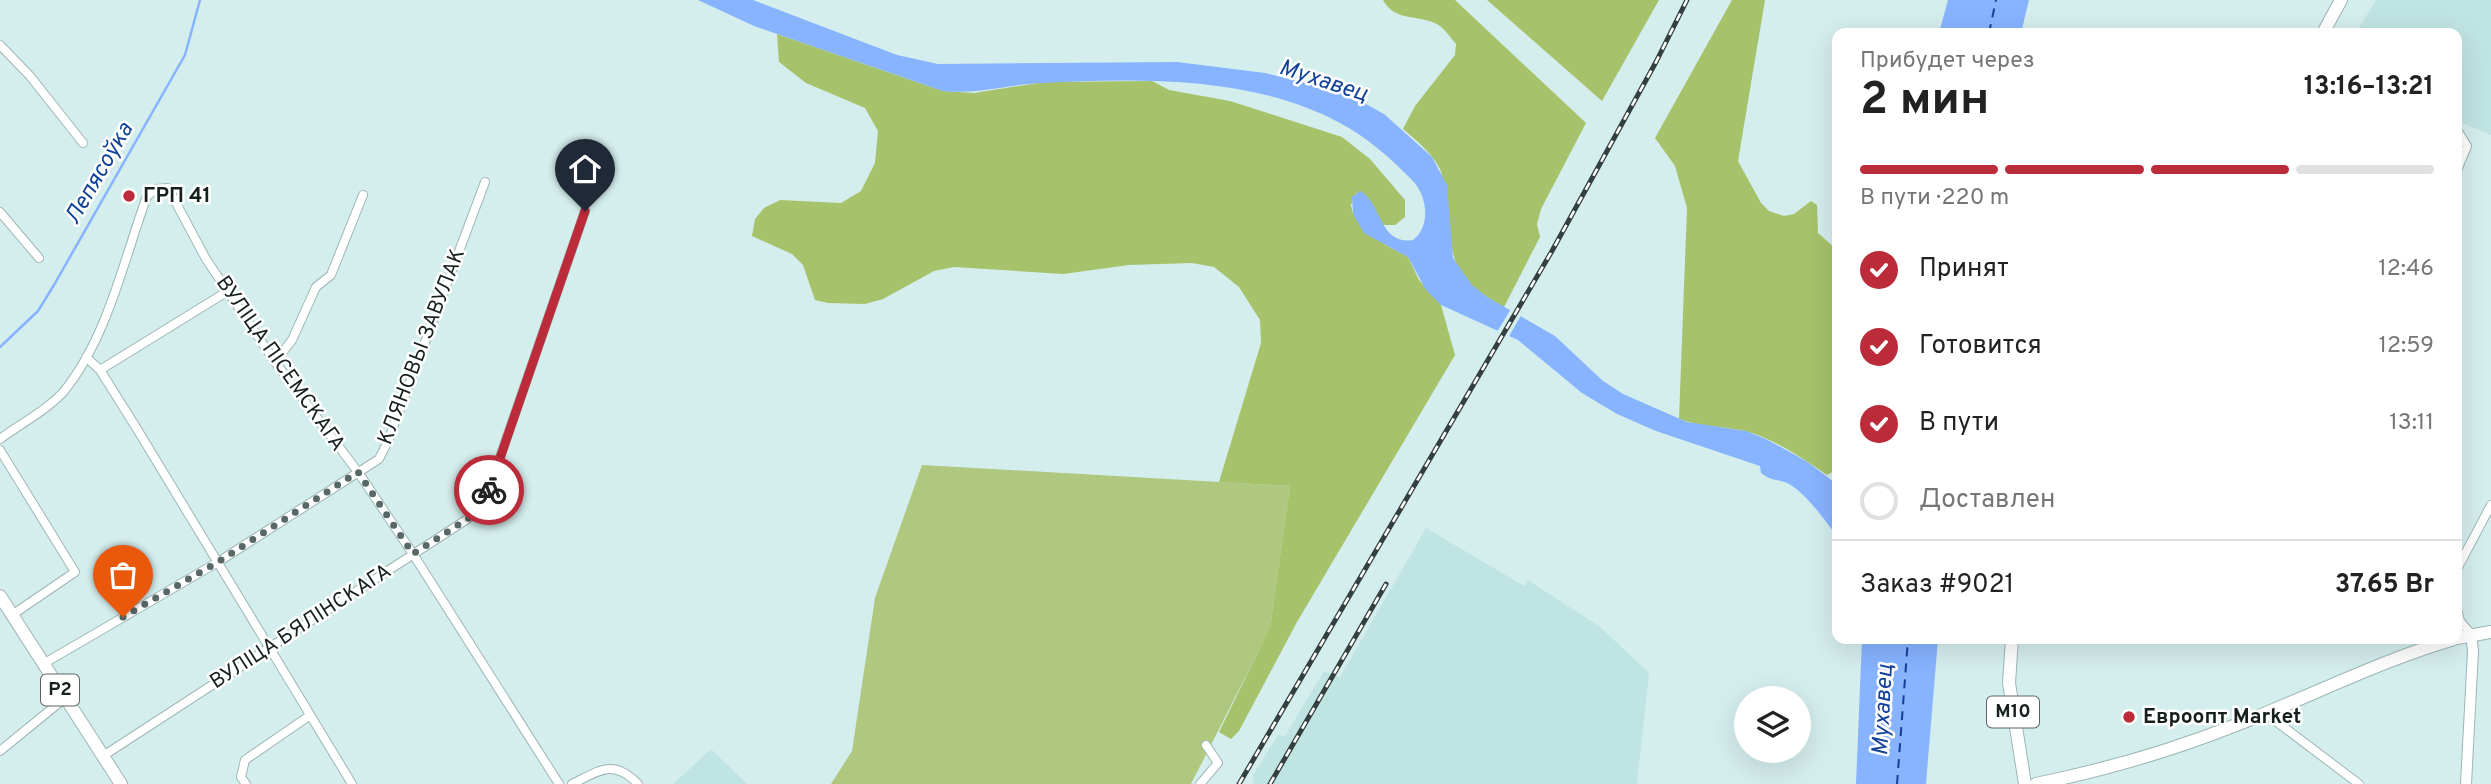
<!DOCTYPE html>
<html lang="ru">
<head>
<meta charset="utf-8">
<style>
  body { margin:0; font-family:Overpass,sans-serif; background:#f6f6f6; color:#222; height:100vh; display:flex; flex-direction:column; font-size:26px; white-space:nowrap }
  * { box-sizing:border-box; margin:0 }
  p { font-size:23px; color:#767676 }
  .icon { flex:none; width:38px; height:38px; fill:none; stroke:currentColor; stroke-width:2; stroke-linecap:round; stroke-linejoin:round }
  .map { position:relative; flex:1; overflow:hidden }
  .side { position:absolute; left:1832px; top:28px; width:630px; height:616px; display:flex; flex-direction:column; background:#fff; border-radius:14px; box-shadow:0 7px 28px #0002 }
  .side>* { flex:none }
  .controls { position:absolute; left:1734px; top:686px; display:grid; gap:14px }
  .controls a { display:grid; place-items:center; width:77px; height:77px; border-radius:50%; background:#fff; box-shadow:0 7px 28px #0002; font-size:35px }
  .pin { position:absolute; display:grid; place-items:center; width:60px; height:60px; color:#fff; margin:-72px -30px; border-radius:50% 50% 50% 0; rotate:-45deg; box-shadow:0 0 7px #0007 }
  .pin .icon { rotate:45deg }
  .courier { position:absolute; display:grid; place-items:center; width:70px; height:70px; margin:-35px; border:5px solid #bc2b3a; border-radius:50%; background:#fff; color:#222; box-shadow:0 2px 9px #0007 }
  .head em { font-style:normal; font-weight:700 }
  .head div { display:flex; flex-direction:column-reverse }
  .head { display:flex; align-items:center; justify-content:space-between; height:119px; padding:0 28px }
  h1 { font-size:46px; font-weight:700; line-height:52px }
  .bar { display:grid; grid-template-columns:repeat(4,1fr); gap:10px 7px; align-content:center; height:84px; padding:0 28px }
  .bar i { height:9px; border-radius:5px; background:#e0e0e0 }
  .bar .active { background:#bc2b3a }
  .bar p { grid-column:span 4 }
  .line { display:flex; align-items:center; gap:18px; padding:0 28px; border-top:2px solid #e0e0e0 }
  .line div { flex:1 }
  ol { padding:0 28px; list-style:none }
  li { display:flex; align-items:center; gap:21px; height:77px }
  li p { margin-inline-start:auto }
  li .icon { padding:7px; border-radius:50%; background:#bc2b3a; color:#fff; stroke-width:4 }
  li:last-child { color:#767676 }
  li i { width:38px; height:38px; border:4px solid #e0e0e0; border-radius:50% }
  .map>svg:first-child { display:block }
  .built { fill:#c0e4e2 }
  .green { fill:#afc77f }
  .forest { fill:#a6c26a }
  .water { fill:#87b3ff }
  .pier { fill:#d4eeed }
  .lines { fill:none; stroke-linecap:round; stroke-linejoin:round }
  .stream { stroke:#87b3ff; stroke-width:2.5 }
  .ferry { stroke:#124298; stroke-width:2; stroke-dasharray:9 7; stroke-linecap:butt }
  .minor-casing { stroke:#9db6b5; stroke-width:10 }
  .tertiary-casing { stroke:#9db6b5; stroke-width:12 }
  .secondary-casing { stroke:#9db6b5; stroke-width:14 }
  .primary-casing { stroke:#9db6b5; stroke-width:14 }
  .minor { stroke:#fff; stroke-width:8 }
  .tertiary { stroke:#fff; stroke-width:10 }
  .secondary { stroke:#fff; stroke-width:12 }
  .primary { stroke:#fff; stroke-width:12 }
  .rail-casing { stroke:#34403f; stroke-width:5 }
  .rail { stroke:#fff; stroke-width:2.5; stroke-dasharray:8; stroke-linecap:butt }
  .done { stroke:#586867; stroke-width:7; stroke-dasharray:0 12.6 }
  .route { stroke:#bc2b3a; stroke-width:9 }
  .poi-dot { fill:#bc2b3a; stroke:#fff; stroke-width:2.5 }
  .labels { text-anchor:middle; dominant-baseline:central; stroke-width:5; stroke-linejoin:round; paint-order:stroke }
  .shield { fill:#fff; stroke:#5c6362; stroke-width:2 }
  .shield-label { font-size:19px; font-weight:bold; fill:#16201f }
  .poi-label { font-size:21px; font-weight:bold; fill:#16201f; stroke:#fff; text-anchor:start }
  .street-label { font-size:21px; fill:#16201f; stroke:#fff }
  .water-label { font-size:23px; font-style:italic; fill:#124298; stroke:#fff }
</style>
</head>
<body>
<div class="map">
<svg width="2491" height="784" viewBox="0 0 2491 784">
  <rect width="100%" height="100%" fill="#d4eeed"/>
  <path class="built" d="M2376,0H2491V135L2457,121V33H2356Z
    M1426,528L1524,586L1528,580L1600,627L1649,673L1637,784H1254L1253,775L1278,735L1285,736L1324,671L1340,677Z
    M711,749L747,784H673Z"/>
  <path class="green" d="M922,465L1290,486L1270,629L1191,784H831L852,751L875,598Z"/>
  <path class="forest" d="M1383,0H1455L1586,123L1541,209L1537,224L1540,237L1504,307C1441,272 1456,255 1445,195C1444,187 1443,176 1440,169C1432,153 1416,140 1403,129L1415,106L1455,55L1456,44C1451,38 1444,28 1437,24C1417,14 1395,22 1383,0Z
    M1487,0H1659L1602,101Z
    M1732,0H1765L1738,161L1761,203L1769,211L1784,216L1794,214L1811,201L1817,205L1818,233L1837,250L1838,469L1827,475C1802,458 1775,439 1745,431C1723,426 1701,427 1679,419L1687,208L1675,166L1655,138Z
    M777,34L943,91L974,93L1044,82L1152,81L1169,90L1230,101L1342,137L1370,159L1405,200V217L1395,225H1382L1356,193L1351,205L1353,214L1384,244L1408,257L1419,280L1441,305L1455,355L1297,622L1239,731L1231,739L1219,732L1270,628L1290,486L1219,482L1261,343L1260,320L1239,287L1214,267L1192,263L1129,265L1063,274L954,267L934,271L883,299L865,304L828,303L815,300L803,265L792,254L752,236L755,219L764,208L780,200L841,203L861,191L875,163L878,131L865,108L806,83L779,62Z"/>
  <path class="water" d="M698,0H753L897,55L938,64L1177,62L1265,73L1346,93L1384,114L1432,157L1447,185L1453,258L1472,285L1487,297L1555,336L1603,381L1623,394L1687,422L1746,431L1766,439L1806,461L1837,484V537C1827,522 1803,490 1787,483C1775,478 1773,482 1761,473L1760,466L1656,431L1617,414L1582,393L1518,340L1441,305L1426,290L1408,257L1364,233L1353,214L1352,197L1360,191C1382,202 1379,246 1413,240C1432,225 1427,194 1411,179C1389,157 1368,138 1340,123C1253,76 1140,78 1043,83C1009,84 977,95 943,91L754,26Z
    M1948,0H2029L2021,33H1939Z
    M1862,639H1938L1926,784H1856Z"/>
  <path class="pier" d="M1512,307L1523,312L1508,338L1497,332Z"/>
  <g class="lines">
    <path class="stream" d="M0,347L38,311L54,285L185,55L200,0"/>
    <path class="ferry" d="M1989,33L1996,0
      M1897,784L1908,639"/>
    <defs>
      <path id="minor" d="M0,45L30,76L83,143
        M2457,130L2467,146L2457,170
        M0,212L39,258
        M86,357L100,370L137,429L352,784
        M275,362L292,340L316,287L331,275L363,195
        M100,370L228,291
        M0,439C20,424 49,409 65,390C108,336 124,259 147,196L156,189L168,188L206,259L275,362L358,472L413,554L559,784
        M0,450L75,572L12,615
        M2457,569L2491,505
        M2457,608L2460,621L2471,634
        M43,664L218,562L379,459L388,441L485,182
        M2265,713L2359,784
        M0,751L65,698
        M103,756L469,518L486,498L585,211
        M246,784L241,777L245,760L309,716
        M572,784C599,771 613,758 638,784
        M1200,784L1218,763L1206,745"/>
      <path id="tertiary" d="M2466,784L2473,651L2471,634"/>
      <path id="secondary" d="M2457,638L2491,632
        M2036,784C2104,770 2171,751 2236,725C2309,697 2379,661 2454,639"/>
      <path id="primary" d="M2323,33L2341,0
        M0,596L121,784
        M2012,639L2009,683L2025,784"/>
    </defs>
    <use href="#minor" class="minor-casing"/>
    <use href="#tertiary" class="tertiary-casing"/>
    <use href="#secondary" class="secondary-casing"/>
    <use href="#primary" class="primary-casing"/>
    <use href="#minor" class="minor"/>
    <use href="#tertiary" class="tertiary"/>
    <use href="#secondary" class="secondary"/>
    <use href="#primary" class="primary"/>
    <defs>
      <path id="rail" d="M1239,784L1552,251L1656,62L1687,0
        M1270,784L1386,584"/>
    </defs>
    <use href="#rail" class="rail-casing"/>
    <use href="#rail" class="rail"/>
  </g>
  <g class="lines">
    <path class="done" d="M123,617L218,562L358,472L413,554L469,518L489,490"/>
    <path class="route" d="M489,490L585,211"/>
  </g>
  <g class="poi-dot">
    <circle cx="129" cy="196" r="7"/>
    <circle cx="2129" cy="717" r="7"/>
  </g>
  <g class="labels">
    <g class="shield">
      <rect x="41" y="674.5" width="38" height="31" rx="5"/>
      <rect x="1987" y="696.5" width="52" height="31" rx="5"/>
    </g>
    <g class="shield-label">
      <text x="60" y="690">Р2</text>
      <text x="2013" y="712">М10</text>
    </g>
    <g class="poi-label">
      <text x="143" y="196">ГРП 41</text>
      <text x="2143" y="717">Евроопт Market</text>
    </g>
    <g class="street-label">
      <text transform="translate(422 347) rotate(-69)">КЛЯНОВЫ ЗАВУЛАК</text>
      <text transform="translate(280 364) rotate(55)">ВУЛІЦА ПІСЕМСКАГА</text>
      <text transform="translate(301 627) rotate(-33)">ВУЛІЦА БЯЛІНСКАГА</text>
    </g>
    <g class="water-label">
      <text transform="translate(1323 82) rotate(18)">Мухавец</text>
      <text transform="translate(100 174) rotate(-60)">Лепясоўка</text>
      <text transform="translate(1884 710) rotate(-87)">Мухавец</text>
    </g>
  </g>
</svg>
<div class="controls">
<a><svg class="icon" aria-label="layers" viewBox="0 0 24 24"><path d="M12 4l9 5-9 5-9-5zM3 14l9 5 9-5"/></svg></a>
</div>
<div class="pin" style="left:123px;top:617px;background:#ea580c"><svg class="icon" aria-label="bag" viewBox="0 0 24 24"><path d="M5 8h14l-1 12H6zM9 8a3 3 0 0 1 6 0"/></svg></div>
<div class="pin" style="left:585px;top:211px;background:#1f2937"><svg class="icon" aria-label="home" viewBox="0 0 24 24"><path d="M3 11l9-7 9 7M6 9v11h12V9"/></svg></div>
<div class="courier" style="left:489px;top:490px"><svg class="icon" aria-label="bike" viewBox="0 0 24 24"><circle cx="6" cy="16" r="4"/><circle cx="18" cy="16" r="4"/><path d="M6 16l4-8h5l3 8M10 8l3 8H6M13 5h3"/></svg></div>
<section class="side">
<div class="head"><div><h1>2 мин</h1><p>Прибудет через</p></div><em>13:16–13:21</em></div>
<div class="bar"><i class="active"></i><i class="active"></i><i class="active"></i><i></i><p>В пути · 220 m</p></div>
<ol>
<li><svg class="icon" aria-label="check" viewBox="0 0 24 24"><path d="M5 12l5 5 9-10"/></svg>Принят<p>12:46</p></li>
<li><svg class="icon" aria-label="check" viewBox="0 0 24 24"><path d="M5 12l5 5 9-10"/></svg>Готовится<p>12:59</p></li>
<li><svg class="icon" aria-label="check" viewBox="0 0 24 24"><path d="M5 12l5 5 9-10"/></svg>В пути<p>13:11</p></li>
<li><i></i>Доставлен</li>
</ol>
<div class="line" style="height:91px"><div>Заказ #9021</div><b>37.65 Br</b></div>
</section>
</div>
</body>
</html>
